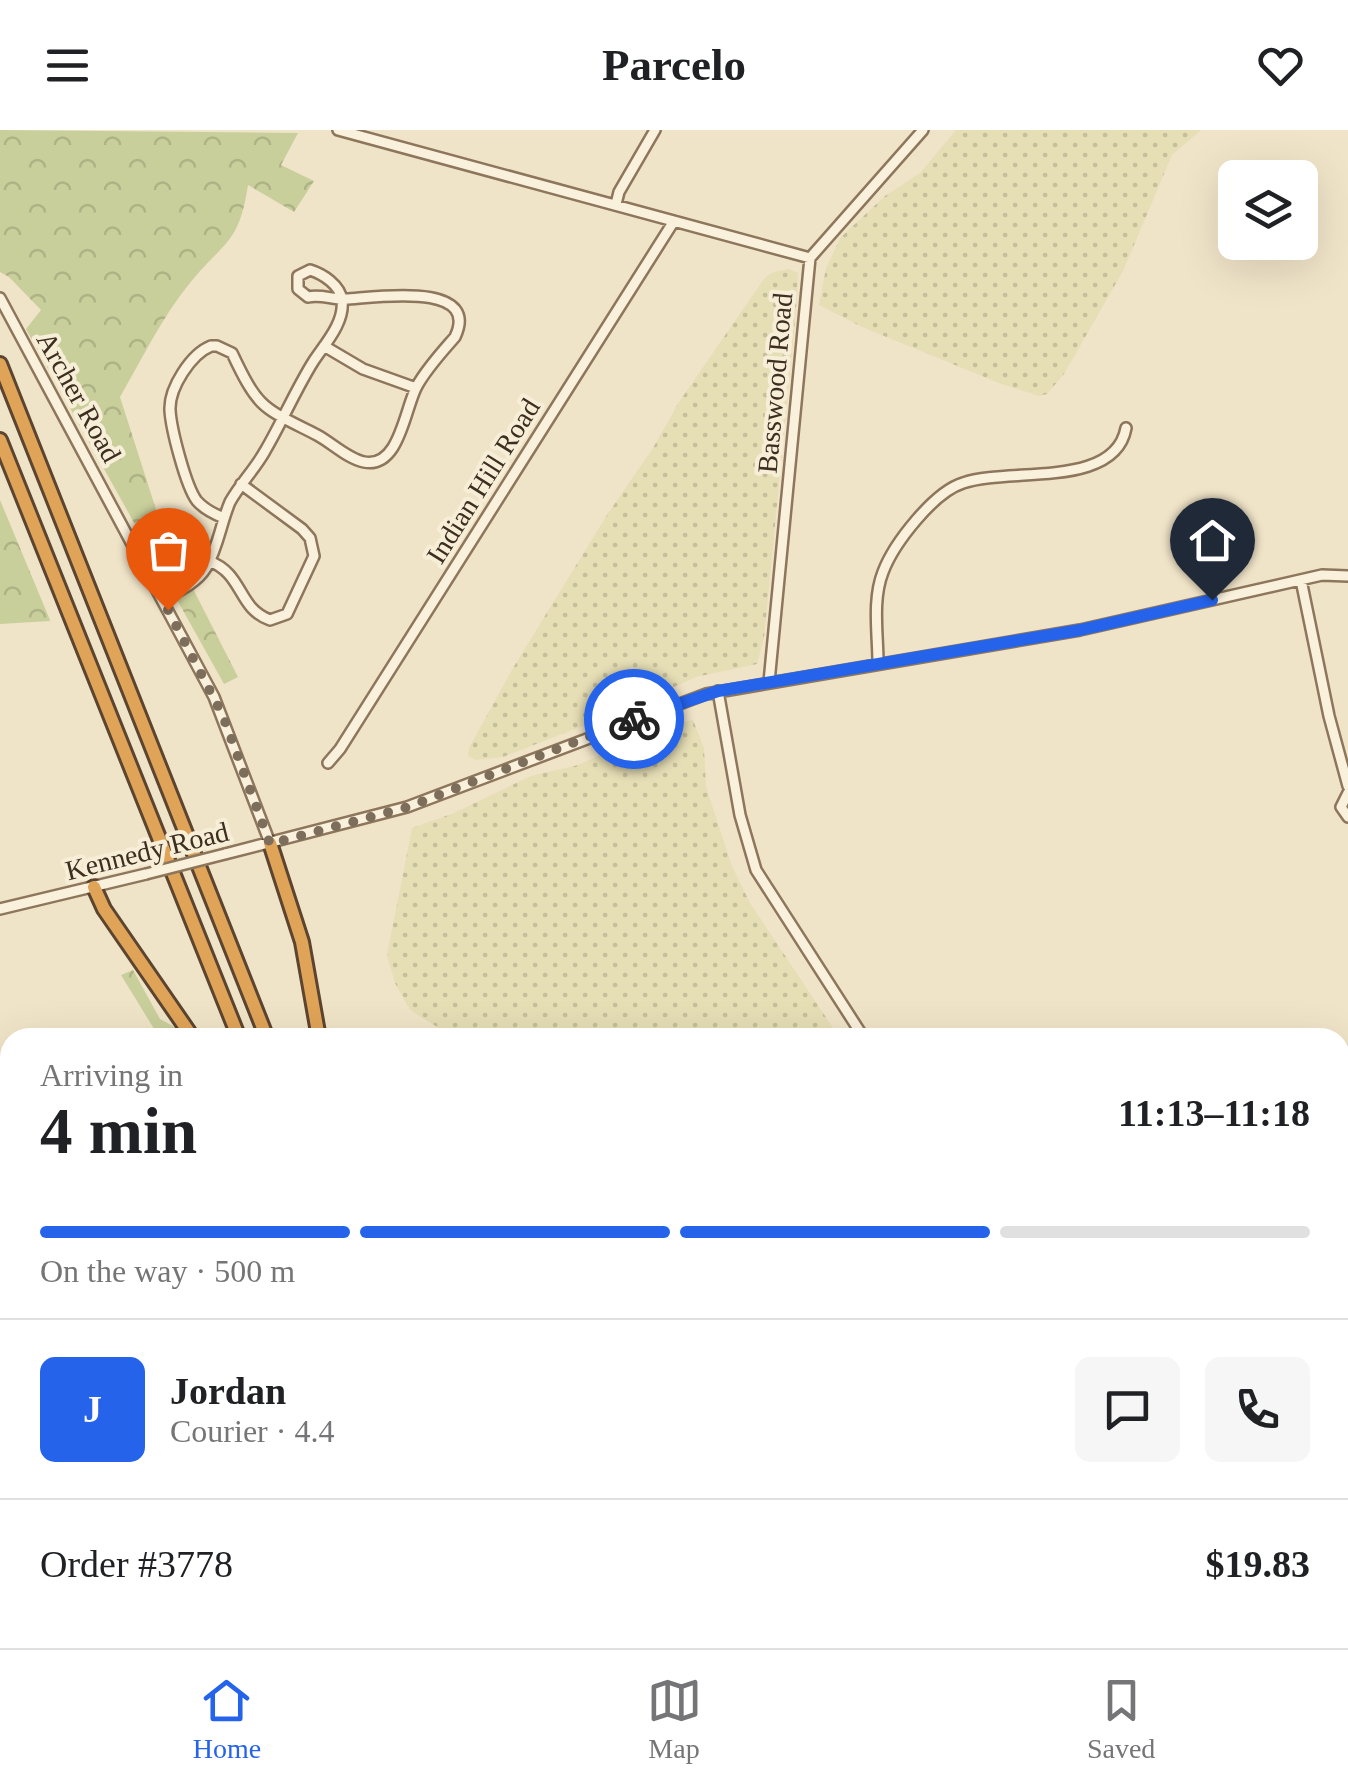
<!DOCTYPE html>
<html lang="en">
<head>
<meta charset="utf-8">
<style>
  body { margin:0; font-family:Georgia,serif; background:#f6f6f6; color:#202124; height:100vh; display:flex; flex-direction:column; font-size:38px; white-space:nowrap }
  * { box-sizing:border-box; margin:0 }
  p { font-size:32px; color:#757577 }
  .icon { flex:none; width:55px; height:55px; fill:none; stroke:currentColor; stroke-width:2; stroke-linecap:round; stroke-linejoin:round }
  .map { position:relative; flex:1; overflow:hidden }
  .details { position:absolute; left:0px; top:898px; width:1350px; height:622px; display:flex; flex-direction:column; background:#fff; border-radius:30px 30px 0 0; box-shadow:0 10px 40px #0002 }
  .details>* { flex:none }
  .fabs { position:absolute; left:1218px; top:30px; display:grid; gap:20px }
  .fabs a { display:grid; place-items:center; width:100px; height:100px; border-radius:15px; background:#fff; box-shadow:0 10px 40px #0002; font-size:50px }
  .pin { position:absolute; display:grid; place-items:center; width:85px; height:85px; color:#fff; margin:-102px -42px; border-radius:50% 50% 50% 0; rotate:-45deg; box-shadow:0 0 10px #0007 }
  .pin .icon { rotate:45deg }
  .courier { position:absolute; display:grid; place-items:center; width:100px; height:100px; margin:-50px; border:8px solid #2563eb; border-radius:50%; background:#fff; color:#222; box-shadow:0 2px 12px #0007 }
  .head em { font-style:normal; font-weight:600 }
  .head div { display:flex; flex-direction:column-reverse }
  .head { display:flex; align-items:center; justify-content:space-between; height:170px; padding:0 40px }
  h1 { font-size:65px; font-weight:600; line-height:75px }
  .bar { display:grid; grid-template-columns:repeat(4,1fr); gap:15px 10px; align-content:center; height:120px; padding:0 40px }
  .bar i { height:12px; border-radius:8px; background:#e0e0e0 }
  .bar .on { background:#2563eb }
  .bar p { grid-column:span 4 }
  .line { display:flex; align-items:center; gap:25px; padding:0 40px; border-top:2px solid #e0e0e0 }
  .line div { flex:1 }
  .round { display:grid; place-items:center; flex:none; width:105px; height:105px; border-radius:15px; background:#f6f6f6 }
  header { display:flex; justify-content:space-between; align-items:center; height:130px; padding:0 40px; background:#fff; font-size:45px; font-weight:600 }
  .menu { display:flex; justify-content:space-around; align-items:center; height:140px; border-top:2px solid #e0e0e0; background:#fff; font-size:28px; color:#757577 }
  .menu a { display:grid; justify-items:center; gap:5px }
  .menu .on { color:#2563eb }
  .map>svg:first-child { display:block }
  .farmland { fill:url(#farmland-dots) }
  .green { fill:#c9cf9b }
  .forest { fill:url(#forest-crowns) }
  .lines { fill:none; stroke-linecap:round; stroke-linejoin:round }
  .minor-casing { stroke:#8d765c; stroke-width:14 }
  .highway-casing { stroke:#5b4430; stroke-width:18 }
  .minor { stroke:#faf1dc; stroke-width:9 }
  .highway { stroke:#e0a458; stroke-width:12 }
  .minor-bridge-casing { stroke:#8d765c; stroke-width:14; stroke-linecap:butt }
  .minor-bridge { stroke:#faf1dc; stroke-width:9 }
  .done { stroke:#7c6e5b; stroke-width:10; stroke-dasharray:0 18 }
  .route { stroke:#2563eb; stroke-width:12 }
  .labels { text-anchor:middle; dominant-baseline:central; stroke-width:8; stroke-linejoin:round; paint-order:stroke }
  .street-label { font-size:28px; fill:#3d2e20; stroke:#f7eed8 }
</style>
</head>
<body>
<header><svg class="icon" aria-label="menu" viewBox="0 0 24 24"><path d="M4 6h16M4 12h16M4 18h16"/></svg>Parcelo<svg class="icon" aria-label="heart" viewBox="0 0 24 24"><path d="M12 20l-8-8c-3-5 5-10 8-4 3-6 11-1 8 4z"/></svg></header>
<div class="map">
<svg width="1348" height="1518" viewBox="0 0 1348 1518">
  <defs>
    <pattern id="farmland-dots" width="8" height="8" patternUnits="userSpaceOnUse" patternTransform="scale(2.5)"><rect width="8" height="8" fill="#e6deb5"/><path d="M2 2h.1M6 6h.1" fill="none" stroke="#c6bf9b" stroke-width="1.8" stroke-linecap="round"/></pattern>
    <pattern id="forest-crowns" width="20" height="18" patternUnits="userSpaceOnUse" patternTransform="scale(2.5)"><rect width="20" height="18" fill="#c9cf9b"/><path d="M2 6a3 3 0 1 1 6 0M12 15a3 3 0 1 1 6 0" fill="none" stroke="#aeb285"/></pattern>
  </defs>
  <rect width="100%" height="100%" fill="#f0e4c8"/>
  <path class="farmland" d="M956,0H1201L1172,25L1123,141L1064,244L1047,264L1039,266L999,253L862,197L819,175L826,138L841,107L885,66L920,43Z
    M788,139L798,143L796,180L764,508L757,534L696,547L629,578L503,627L476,630L468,626L469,618L513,538L607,385L653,318L679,272L764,149L771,143Z
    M693,590L704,618L706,657L732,736L750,773L839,907H453L410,880L395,853L387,825L412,698L454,683L531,646L578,635L669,595Z
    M1340,1287L1348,1303V1342L1340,1344Z
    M1348,1461V1518H1329L1327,1510H1340V1464Z
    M610,1510H729L731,1518H613Z"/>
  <path class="green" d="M230,1510H428L434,1518H230Z"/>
  <path class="forest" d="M0,0L298,3L281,35L314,51L294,82L248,55C239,115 224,111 190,153C162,187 142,229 120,267L162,398L238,547L224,554L26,199L41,180L9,147L0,142Z
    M0,370L50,490V491L0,494Z
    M133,840L160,889L180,900L182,907H159L121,845Z
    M5,1252L10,1337V1428L0,1430V1253Z"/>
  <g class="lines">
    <defs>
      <path id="minor" d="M338,0L810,128
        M616,74L619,62L655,0
        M0,168L214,567L270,713
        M324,216L363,239L416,258
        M209,431C244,444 237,478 270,490L287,484L314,426L310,408L302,399L241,354
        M1301,450L1329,586L1348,656
        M163,469C179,461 197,453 206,438C218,418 221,393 230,372C240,354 255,339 265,321C282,292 295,261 313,232C324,215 345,193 342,170C340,155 323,144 310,140L298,146V159L308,167C322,164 333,170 346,169C371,168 482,150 455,207C442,222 427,238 417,256C405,277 400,339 364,332C348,329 332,313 317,305C262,277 259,280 232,223L217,216H211C191,224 169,258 170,280C171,299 186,357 197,371C204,379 214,384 224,388
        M878,533C878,504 872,470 883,442C894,413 934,362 963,353C1009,337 1115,359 1126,298
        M769,552L810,128L923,0
        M718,561L740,685L756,740L864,908
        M328,633L340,619L674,91
        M1348,663L1341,677L1348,687
        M225,724L407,677L706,564L1080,500L1322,445L1348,446
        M0,779L146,744
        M0,1464L10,1455
        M47,1518L58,1510
        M1071,1518L1072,1510"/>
      <path id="highway" d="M0,234L267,908
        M0,310L239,908
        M270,713L302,812L319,908
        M94,757L104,779L193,908
        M507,1510L512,1518
        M538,1510L543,1518"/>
    </defs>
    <use href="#minor" class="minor-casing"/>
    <use href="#highway" class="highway-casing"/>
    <use href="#minor" class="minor"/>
    <use href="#highway" class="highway"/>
    <defs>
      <path id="minor-bridge" d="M146,744L225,724"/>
    </defs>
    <use href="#minor-bridge" class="minor-bridge-casing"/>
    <use href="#minor-bridge" class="minor-bridge"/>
  </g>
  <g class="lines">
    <path class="done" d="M168,480L223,586L270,714L408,677L634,589"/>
    <path class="route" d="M634,589L718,561L1080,500L1212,470"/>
  </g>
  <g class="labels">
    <g class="street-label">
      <text transform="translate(775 253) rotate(-85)">Basswood Road</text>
      <text transform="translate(79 267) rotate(61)">Archer Road</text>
      <text transform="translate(483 351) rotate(-58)">Indian Hill Road</text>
      <text transform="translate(147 721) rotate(-14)">Kennedy Road</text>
    </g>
  </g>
</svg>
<div class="fabs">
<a><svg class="icon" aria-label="layers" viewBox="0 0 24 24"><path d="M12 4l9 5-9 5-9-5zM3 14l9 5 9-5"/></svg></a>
</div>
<div class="pin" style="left:168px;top:480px;background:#ea580c"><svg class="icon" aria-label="bag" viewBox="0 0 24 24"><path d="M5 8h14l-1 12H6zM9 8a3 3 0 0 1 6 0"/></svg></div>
<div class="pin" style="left:1212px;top:470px;background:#1f2937"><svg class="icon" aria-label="home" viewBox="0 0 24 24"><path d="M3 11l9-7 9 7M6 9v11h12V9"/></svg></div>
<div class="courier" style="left:634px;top:589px"><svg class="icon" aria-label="bike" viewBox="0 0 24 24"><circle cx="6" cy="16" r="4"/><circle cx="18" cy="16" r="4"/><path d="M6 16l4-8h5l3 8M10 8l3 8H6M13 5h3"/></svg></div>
<section class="details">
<div class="head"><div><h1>4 min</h1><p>Arriving in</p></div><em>11:13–11:18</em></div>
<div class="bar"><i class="on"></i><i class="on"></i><i class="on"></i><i></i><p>On the way · 500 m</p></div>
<div class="line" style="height:180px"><b class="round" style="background:#2563eb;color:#fff">J</b><div><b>Jordan</b><p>Courier · 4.4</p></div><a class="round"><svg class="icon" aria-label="chat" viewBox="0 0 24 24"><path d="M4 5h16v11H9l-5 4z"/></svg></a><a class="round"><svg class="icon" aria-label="phone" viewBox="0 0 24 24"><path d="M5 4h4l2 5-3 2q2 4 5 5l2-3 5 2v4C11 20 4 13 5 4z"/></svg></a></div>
<div class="line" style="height:130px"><div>Order #3778</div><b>$19.83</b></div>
</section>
</div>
<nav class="menu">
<a class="on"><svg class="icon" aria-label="home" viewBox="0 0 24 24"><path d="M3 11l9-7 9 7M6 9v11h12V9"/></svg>Home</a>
<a><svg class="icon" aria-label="map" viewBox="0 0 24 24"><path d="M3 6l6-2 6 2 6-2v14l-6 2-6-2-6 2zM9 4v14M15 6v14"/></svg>Map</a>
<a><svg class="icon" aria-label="saved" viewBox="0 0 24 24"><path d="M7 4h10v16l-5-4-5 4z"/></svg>Saved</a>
</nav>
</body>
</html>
